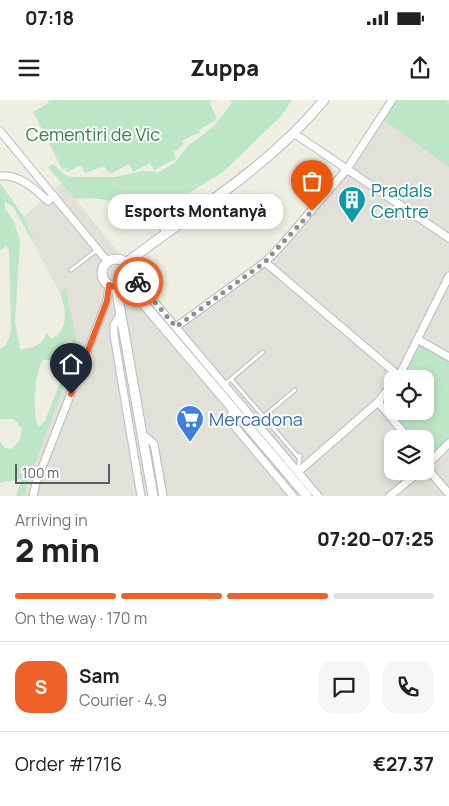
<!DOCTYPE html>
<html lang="en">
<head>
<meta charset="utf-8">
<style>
  body { margin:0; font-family:Manrope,sans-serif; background:#f6f6f6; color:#222; height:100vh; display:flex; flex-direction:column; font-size:19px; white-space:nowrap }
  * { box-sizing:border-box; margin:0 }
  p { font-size:16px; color:#767676 }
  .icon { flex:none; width:28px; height:28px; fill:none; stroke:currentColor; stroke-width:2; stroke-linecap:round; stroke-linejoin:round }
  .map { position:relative; height:396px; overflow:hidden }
  .drawer { display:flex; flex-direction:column; background:#fff; flex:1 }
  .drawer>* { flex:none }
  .fabs { position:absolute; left:384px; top:270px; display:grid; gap:10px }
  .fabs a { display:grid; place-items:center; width:50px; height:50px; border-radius:10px; background:#fff; box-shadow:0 2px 8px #0003; font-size:25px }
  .scale { position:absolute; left:15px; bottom:12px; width:95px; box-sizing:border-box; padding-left:5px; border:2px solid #5a5c63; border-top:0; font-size:14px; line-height:18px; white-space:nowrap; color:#5a5c63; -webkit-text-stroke:4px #fff; paint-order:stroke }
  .pin { position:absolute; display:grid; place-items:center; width:42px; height:42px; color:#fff; margin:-51px -21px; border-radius:50% 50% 50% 0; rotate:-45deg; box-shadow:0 0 5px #0007 }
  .pin .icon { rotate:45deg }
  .courier { position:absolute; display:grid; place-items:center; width:50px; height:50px; margin:-25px; border:4px solid #ee6128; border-radius:50%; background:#fff; color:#222; box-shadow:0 1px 6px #0007 }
  .bubble { position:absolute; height:35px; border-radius:15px; background:#fff; box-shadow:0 2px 8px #0003; font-size:16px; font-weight:800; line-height:35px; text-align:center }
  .headline em { font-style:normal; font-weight:800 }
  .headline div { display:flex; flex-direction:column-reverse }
  .headline { display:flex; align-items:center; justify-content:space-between; height:85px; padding:0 15px }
  h1 { font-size:32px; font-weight:800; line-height:38px }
  .bar { display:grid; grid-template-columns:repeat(4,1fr); gap:8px 5px; align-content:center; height:60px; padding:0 15px }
  .bar i { height:6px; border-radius:4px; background:#e0e0e0 }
  .bar .current { background:#ee6128 }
  .bar p { grid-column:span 4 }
  .line { display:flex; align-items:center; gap:12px; padding:0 15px; border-top:1px solid #e0e0e0 }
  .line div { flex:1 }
  .round { display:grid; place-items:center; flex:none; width:52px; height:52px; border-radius:15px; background:#f6f6f6 }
  .status { display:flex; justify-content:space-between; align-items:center; height:35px; padding:0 25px; background:#fff; direction:ltr }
  .status svg { height:14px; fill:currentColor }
  header { display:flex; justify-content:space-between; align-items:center; height:65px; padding:0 15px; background:#fff; font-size:22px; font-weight:800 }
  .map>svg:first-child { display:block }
  .industrial { fill:#e1e0d9; fill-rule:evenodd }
  .green { fill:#bde6c6; fill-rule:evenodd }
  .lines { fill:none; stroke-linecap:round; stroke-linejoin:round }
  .service-casing { stroke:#babbc1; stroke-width:5 }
  .minor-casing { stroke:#babbc1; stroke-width:9 }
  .tertiary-casing { stroke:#babbc1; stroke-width:11 }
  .service { stroke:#fff; stroke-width:3 }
  .minor { stroke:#fff; stroke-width:7 }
  .tertiary { stroke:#fff; stroke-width:9 }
  .done { stroke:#8e8f8f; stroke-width:5; stroke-dasharray:0 9 }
  .route { stroke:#ee6128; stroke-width:6 }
  .labels { text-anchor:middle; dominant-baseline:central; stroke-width:4; stroke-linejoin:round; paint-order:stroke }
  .park-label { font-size:18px; fill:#318346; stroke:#fff }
  .culture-label { font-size:18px; fill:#0d838f; stroke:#fff; text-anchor:start }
  .shop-label { font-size:18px; fill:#366cbe; stroke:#fff; text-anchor:start }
</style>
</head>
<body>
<div class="status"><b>07:18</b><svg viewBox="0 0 49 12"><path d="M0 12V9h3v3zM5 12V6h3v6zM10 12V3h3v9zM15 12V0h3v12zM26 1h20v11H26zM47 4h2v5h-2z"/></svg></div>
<header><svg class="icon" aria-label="menu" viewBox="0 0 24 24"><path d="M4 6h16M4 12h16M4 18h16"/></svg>Zuppa<svg class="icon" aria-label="share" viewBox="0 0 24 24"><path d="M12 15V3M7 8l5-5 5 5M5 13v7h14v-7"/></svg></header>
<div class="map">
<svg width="449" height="396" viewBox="0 0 449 396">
  <rect width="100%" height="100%" fill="#eeeee2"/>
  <path class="industrial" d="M393,0H449V396H25L27,385L78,248L66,188L60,193L40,156L24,117L62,83L177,225L266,162L347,69ZM392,279H425V311H392ZM392,339H425V371H392Z"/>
  <path class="green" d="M48,0H213L209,2L217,19L199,30L200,32L182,41L184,44L175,51L172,50L176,59L154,70L150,63L133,72L129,64L112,73L108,72L104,66L85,73L81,65L67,72L65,68L62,69L33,12L49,3Z
    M230,0H292L281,16L223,72L163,109L153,111L140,107L138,111H133L126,103L92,98L75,99L48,67L53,64L65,75L72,77H115L143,71L159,72L174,63L188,46L214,26L232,3Z
    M393,0H445L449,5V67L380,17Z
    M0,83L24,117L37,149L13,107L5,102V109L14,121L20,141L15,221L20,249C31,249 45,245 46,232L51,239C70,230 66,209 60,193L66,187L78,248L27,385L25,396H16L21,383L20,379L0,383V342L5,348L12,349L20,340L22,329L14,319H0V249L6,245L11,232L9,150L6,146L0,151ZM66,241L71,240L73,244L71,253L45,321L39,327C31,317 35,270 43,260H53L54,252Z
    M419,240L449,257V343L430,363L425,357V339H409L378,302L392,284V311H425V279H397Z"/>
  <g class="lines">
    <defs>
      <path id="service" d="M160,127L165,133
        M71,170L97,150
        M231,279L300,359
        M225,284L263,252
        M257,322L295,290
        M298,371L300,355"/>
      <path id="minor" d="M0,31L108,162
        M295,34L449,138
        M0,76C19,74 35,89 48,101L54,96
        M265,162L399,276
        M130,173L318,396
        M121,213L114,225V235L141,396
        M176,227L265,162L280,147L347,69L392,0
        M419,240L449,257
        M398,278L449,176
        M378,302L409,339
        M233,307L231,318L236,328L293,396
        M142,334L154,344L163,396
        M425,367L449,343
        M426,367L449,394
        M298,372L378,302L392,284
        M33,396L36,383L107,201L109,185
        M390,396L420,371"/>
      <path id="tertiary" d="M102 173a14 14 0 1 1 28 0a14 14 0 1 1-28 0Z
        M126,163C194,111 269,67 324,0
        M126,183L307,396
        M116,187L153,396"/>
    </defs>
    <use href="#service" class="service-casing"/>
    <use href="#minor" class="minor-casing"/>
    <use href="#tertiary" class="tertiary-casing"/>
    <use href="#service" class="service"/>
    <use href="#minor" class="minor"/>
    <use href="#tertiary" class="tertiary"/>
  </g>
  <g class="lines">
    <path class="done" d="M138,182L176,227L265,162L312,111"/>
    <path class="route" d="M71,294L107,201L109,185L116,187L124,185L130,173L138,182"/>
  </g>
  <defs>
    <symbol id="building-pin" viewBox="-11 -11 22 30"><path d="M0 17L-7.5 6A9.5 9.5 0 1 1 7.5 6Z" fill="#0f9aa8" stroke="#fff"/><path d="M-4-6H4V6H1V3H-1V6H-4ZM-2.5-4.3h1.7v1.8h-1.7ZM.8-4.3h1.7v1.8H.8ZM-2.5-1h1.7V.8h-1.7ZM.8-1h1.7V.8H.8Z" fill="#fff"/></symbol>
    <symbol id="supermarket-pin" viewBox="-11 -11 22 30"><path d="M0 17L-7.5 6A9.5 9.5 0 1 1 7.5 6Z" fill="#3f7fe0" stroke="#fff"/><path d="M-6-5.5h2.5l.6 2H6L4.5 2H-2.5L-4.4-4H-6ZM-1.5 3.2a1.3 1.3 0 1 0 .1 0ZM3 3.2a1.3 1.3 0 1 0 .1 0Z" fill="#fff"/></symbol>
  </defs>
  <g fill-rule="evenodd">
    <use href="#building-pin" x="336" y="84" width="32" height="43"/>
    <use href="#supermarket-pin" x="174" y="303" width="32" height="43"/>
  </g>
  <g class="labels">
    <g class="park-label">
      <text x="93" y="34">Cementiri de Vic</text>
    </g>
    <g class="culture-label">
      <text x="371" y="90">Pradals<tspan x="371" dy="21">Centre</tspan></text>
    </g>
    <g class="shop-label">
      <text x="209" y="319">Mercadona</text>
    </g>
  </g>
</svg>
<div class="fabs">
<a><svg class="icon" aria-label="locate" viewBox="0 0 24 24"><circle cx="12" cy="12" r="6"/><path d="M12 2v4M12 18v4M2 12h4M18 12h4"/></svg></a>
<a><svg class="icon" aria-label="layers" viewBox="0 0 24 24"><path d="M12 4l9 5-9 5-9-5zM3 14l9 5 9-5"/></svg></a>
</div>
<div class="scale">100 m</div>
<div class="pin" style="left:312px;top:111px;background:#ea580c"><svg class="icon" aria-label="bag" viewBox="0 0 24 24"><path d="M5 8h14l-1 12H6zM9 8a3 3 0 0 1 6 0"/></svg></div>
<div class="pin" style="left:71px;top:294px;background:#1f2937"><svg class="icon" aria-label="home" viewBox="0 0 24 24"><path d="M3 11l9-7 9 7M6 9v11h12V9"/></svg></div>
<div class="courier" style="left:138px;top:182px"><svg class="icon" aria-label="bike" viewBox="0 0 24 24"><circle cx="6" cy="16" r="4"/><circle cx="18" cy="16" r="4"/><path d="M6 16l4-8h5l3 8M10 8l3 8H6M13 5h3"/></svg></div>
<div class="bubble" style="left:108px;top:94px;width:175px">Esports Montanyà</div>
</div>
<section class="drawer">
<div class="headline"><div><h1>2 min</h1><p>Arriving in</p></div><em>07:20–07:25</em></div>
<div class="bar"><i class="current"></i><i class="current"></i><i class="current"></i><i></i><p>On the way · 170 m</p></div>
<div class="line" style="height:90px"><b class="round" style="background:#ee6128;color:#fff">S</b><div><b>Sam</b><p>Courier · 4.9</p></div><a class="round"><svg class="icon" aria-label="chat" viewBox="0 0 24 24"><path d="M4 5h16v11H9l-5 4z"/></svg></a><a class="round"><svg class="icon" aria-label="phone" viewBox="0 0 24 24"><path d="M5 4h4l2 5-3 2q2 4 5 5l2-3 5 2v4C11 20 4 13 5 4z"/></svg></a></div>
<div class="line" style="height:65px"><div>Order #1716</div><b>€27.37</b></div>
</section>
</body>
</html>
